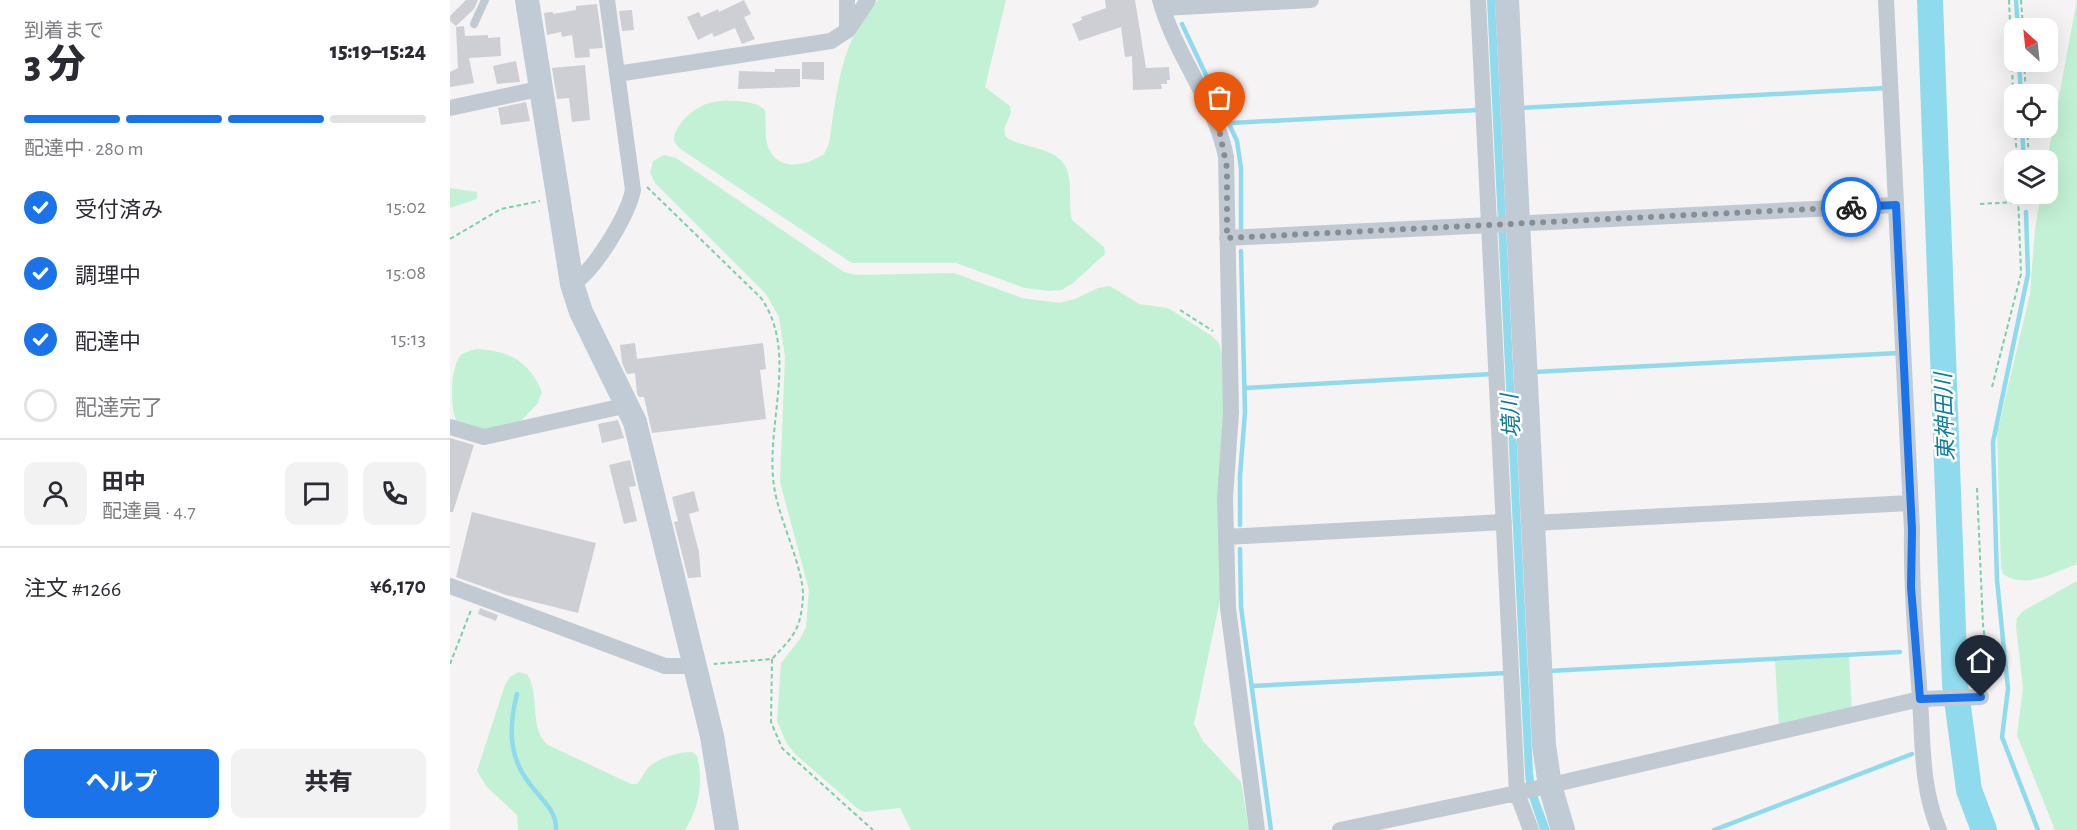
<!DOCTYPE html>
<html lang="ja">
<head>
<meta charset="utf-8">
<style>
  body { margin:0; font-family:"Alegreya Sans","Noto Sans JP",sans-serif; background:#f2f2f3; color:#2b2b33; height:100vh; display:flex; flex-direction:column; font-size:22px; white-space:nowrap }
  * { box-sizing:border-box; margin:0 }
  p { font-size:20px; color:#7c7c81 }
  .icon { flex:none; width:33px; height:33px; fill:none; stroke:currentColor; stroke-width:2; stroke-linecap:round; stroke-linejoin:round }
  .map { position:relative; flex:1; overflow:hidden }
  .details { display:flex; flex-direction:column; background:#fff; width:450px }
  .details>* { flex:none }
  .needle { width:39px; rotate:333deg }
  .fabs { position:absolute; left:1554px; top:18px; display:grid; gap:12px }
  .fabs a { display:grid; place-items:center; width:54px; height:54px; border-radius:12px; background:#fff; box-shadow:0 6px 24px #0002; font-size:30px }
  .pin { position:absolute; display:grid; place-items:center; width:51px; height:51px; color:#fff; margin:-62px -26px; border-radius:50% 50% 50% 0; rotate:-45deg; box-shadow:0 0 6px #0007 }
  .pin .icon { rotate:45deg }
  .courier { position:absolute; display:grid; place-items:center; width:60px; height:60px; margin:-30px; border:4px solid #1a73e8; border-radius:50%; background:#fff; color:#222; box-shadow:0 2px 8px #0007 }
  .overview em { font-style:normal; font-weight:800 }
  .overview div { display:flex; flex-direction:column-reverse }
  .overview { display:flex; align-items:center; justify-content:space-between; height:102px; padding:0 24px }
  h1 { font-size:39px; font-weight:800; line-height:45px }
  .bar { display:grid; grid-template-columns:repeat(4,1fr); gap:9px 6px; align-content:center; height:72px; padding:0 24px }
  .bar i { height:8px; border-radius:4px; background:#e1e1e2 }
  .bar .selected { background:#1a73e8 }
  .bar p { grid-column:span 4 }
  .line { display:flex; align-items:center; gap:15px; padding:0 24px; border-top:2px solid #e1e1e2 }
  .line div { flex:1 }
  .round { display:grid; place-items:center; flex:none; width:63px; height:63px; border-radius:12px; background:#f2f2f3 }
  ol { padding:0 24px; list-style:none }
  li { display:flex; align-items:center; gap:18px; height:66px }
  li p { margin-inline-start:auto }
  li .icon { padding:6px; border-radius:50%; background:#1a73e8; color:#fff; stroke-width:4 }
  li:last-child { color:#7c7c81 }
  li i { width:33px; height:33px; border:3px solid #e1e1e2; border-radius:50% }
  .button { display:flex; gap:12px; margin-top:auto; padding:12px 24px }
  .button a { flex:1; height:69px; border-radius:12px; background:#1a73e8; color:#fff; font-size:24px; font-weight:800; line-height:69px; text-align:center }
  .button a+a { background:#f2f2f3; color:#2b2b33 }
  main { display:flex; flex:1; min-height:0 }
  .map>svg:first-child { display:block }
  .green { fill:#c3f1d5 }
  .water { fill:#90daee }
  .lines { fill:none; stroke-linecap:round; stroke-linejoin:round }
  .stream { stroke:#90daee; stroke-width:4.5 }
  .river { stroke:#90daee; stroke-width:26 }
  .building { fill:#cdcfd5 }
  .path { stroke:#7ad0a6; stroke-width:2; stroke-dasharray:4.5 3; stroke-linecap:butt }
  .lane { stroke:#c1cad2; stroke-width:8 }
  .street { stroke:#c1cad2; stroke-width:16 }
  .secondary { stroke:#c1cbd6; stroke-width:24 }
  .done { stroke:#868d94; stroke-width:6; stroke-dasharray:0 10.8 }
  .route { stroke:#1a73e8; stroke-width:8 }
  .labels { text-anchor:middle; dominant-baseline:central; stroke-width:5; stroke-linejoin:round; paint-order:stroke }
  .water-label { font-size:22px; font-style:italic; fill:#0c7c9b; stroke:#fff }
</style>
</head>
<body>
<main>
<section class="details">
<div class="overview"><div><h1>3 分</h1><p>到着まで</p></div><em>15:19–15:24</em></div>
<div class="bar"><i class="selected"></i><i class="selected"></i><i class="selected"></i><i></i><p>配達中 · 280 m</p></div>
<ol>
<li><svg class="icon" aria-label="check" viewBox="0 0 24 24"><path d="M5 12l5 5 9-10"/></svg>受付済み<p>15:02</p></li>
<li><svg class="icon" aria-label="check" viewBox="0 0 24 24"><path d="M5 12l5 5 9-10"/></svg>調理中<p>15:08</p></li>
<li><svg class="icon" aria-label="check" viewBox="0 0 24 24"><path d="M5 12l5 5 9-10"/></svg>配達中<p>15:13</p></li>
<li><i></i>配達完了</li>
</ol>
<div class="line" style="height:108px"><a class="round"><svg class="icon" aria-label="person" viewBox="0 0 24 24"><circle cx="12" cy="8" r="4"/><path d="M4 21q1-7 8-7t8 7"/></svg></a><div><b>田中</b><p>配達員 · 4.7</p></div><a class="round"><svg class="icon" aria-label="chat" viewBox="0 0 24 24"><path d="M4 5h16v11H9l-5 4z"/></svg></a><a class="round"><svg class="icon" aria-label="phone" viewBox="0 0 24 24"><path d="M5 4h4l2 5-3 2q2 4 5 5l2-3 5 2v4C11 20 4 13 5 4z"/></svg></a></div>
<div class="line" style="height:78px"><div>注文 #1266</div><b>¥6,170</b></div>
<div class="button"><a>ヘルプ</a><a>共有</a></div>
</section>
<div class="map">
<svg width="1627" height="830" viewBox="0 0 1627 830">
  <rect width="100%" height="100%" fill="#f5f3f3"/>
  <path class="green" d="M428,0H556L535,87L560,106C564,118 550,125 556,137C575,150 611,146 618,173C622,188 618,204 622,220L654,247L655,254L623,283L612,290L599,291L575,288L506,263H402L229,148L224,141C223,127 242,109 256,104C270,99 305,99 315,110C316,120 315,129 316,139C322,171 351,169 374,154L379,144C387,92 390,40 428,0Z
    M1627,0V564C1604,572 1576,590 1553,574L1551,568L1547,433L1580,294L1585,229L1591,194H1598L1597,160Z
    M214,155L226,158L394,272L407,275L504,273L572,298L609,303L625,299L648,288L660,286L689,304L718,308L762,336L769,343L772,354L774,412L770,600L744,724L753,741L791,782L799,830H461L450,808L414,812L407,808L345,754L337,744L327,721L331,663L350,639L356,627L359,590L330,482L335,356L329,317L316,294L205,183L200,173L203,161Z
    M0,188L27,192V199L0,208Z
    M27,349C60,351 79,361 92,392L88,403L71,421L35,430L6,420C0,405 0,371 10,356C14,352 22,350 27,349Z
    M1627,581V830H1605L1567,735L1573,688L1566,626L1567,618L1573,611Z
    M1399,657L1402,711L1329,728L1325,661Z
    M68,672L77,674C91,696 78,728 98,745L181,784H187C192,779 193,773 198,768C207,758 229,752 242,752L247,756C254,781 249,808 235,830H68L67,815L36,786L27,771L55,685L60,677Z"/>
  <path class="water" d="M1037,0H1045L1083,772L1085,789L1100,830H1090L1077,791L1075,773Z"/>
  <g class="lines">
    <path class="stream" d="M1566,0L1568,28
      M732,24L787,141L791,168V229
      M1569,62L1571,94
      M1071,108L1436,88
      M781,123L1029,110
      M1572,128L1574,160
      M1576,212L1578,274L1543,442L1547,580L1558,689L1552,737L1588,830
      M1084,372L1449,353
      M795,388L1042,374
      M790,525V476L795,412L791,251
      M790,549L791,607L821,830
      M1099,671L1450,652
      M802,686L1057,673
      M67,694C59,725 58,756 79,783C90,798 107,810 106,830
      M1264,830L1462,754"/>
    <path class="river" d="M1480,0L1505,684L1519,790L1534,830"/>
  </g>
  <path class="building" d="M16,0H28L24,9L6,26L0,21V16Z
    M294,0L301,14L294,17L305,39L292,44L285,28L264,37L262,33L248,40L237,17L249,12L251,17L268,9L269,12Z
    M655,0H685L696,68L719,67L720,80H717V84H711L712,89L683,90L682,56L675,57L671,27L629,41L622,24L632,20L631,17L656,8Z
    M147,4L153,48L139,49L140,57L125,58L122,35L112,37L111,32L97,35L94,13L103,12V14L126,10V6Z
    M182,10L184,30L172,31L169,11Z
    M14,26L15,36L38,35V38L50,37L51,56L19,58L24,83L0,87V72L8,68L6,27Z
    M66,61L70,82L47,84L43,66Z
    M352,62H374V80L352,79Z
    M135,65L140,120L122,122L119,98L107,99L102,68Z
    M325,69H350V87L288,89L289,71L325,72Z
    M76,102L80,121L51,125L48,108Z
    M185,343L187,359L313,343L316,369L310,370L316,419L202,433L194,397H189L187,394L185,373L177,374L172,363L170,345Z
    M168,420L174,438L152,443L148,424Z
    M0,438L24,445L3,512H0Z
    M180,460L186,486L179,487L187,521L174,524L159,465Z
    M244,491L249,511L239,514L249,552L251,577L238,578L224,522L228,521L222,497Z
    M22,512L146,543L128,613L56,595L6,577Z
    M30,608L48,615L46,621L28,614Z"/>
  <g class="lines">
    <path class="path" d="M1559,0L1564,113
      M1571,0L1573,28
      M1574,62L1576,94
      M1565,128L1567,160
      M1577,128L1579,160
      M197,187L311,298C349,352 315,425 324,486C328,517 354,569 353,596C351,629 344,636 322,659L264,664
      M1568,198H1580V194
      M1530,204L1568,202
      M0,239L51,209L90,201
      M730,310L763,331
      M1542,387L1571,274L1568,194
      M1527,488L1533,625L1541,685
      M322,659L321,722L332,748L423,830
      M0,664L21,610"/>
    <path class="lane" d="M24,24L35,0"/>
    <path class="street" d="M710,0C725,55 765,101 776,157L781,412L775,498L778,608L807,830
      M1028,0L1067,793L1081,830
      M1436,0L1462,530C1461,587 1466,642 1470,699C1473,743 1471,788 1489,830
      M713,8L861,0
      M397,31V0
      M167,74L381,41L398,30L418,0
      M0,108L93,88
      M777,238L1446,205
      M122,284C144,272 178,215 183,190L157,0
      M0,427L34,437L178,405
      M1083,523L1460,503
      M776,537L1054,522
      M0,586L215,666H245
      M890,830L1067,793L1470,699L1531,697"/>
    <path class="secondary" d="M77,0L122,284L131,312L185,422L262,736L277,830
      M1057,0L1094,745L1100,786L1113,830"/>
  </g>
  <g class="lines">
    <path class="done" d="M770,134L777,168V238L1401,207"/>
    <path class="route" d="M1401,207L1446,205L1462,530L1461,587L1470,699L1531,697"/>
  </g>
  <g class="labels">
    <g class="water-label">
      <text transform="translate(1061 416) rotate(-93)">境川</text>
      <text transform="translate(1495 417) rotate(-92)">東神田川</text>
    </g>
  </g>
</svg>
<div class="fabs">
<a><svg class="needle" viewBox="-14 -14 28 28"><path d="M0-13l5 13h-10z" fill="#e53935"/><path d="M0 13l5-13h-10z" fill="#7c7c81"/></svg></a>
<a><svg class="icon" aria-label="locate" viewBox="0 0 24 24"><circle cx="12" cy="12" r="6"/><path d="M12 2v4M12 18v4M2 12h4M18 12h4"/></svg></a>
<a><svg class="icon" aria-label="layers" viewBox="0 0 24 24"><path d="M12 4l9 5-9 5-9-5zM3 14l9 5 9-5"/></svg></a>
</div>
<div class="pin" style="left:770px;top:134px;background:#ea580c"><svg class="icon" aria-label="bag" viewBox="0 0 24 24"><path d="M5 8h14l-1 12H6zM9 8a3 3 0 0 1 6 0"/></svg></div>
<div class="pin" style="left:1531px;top:697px;background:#1f2937"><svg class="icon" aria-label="home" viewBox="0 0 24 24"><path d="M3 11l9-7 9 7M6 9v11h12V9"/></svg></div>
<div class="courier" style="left:1401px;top:207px"><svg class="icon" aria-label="bike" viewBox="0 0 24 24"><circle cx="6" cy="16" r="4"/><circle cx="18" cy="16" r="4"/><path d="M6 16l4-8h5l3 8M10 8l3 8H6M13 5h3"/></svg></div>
</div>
</main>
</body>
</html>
